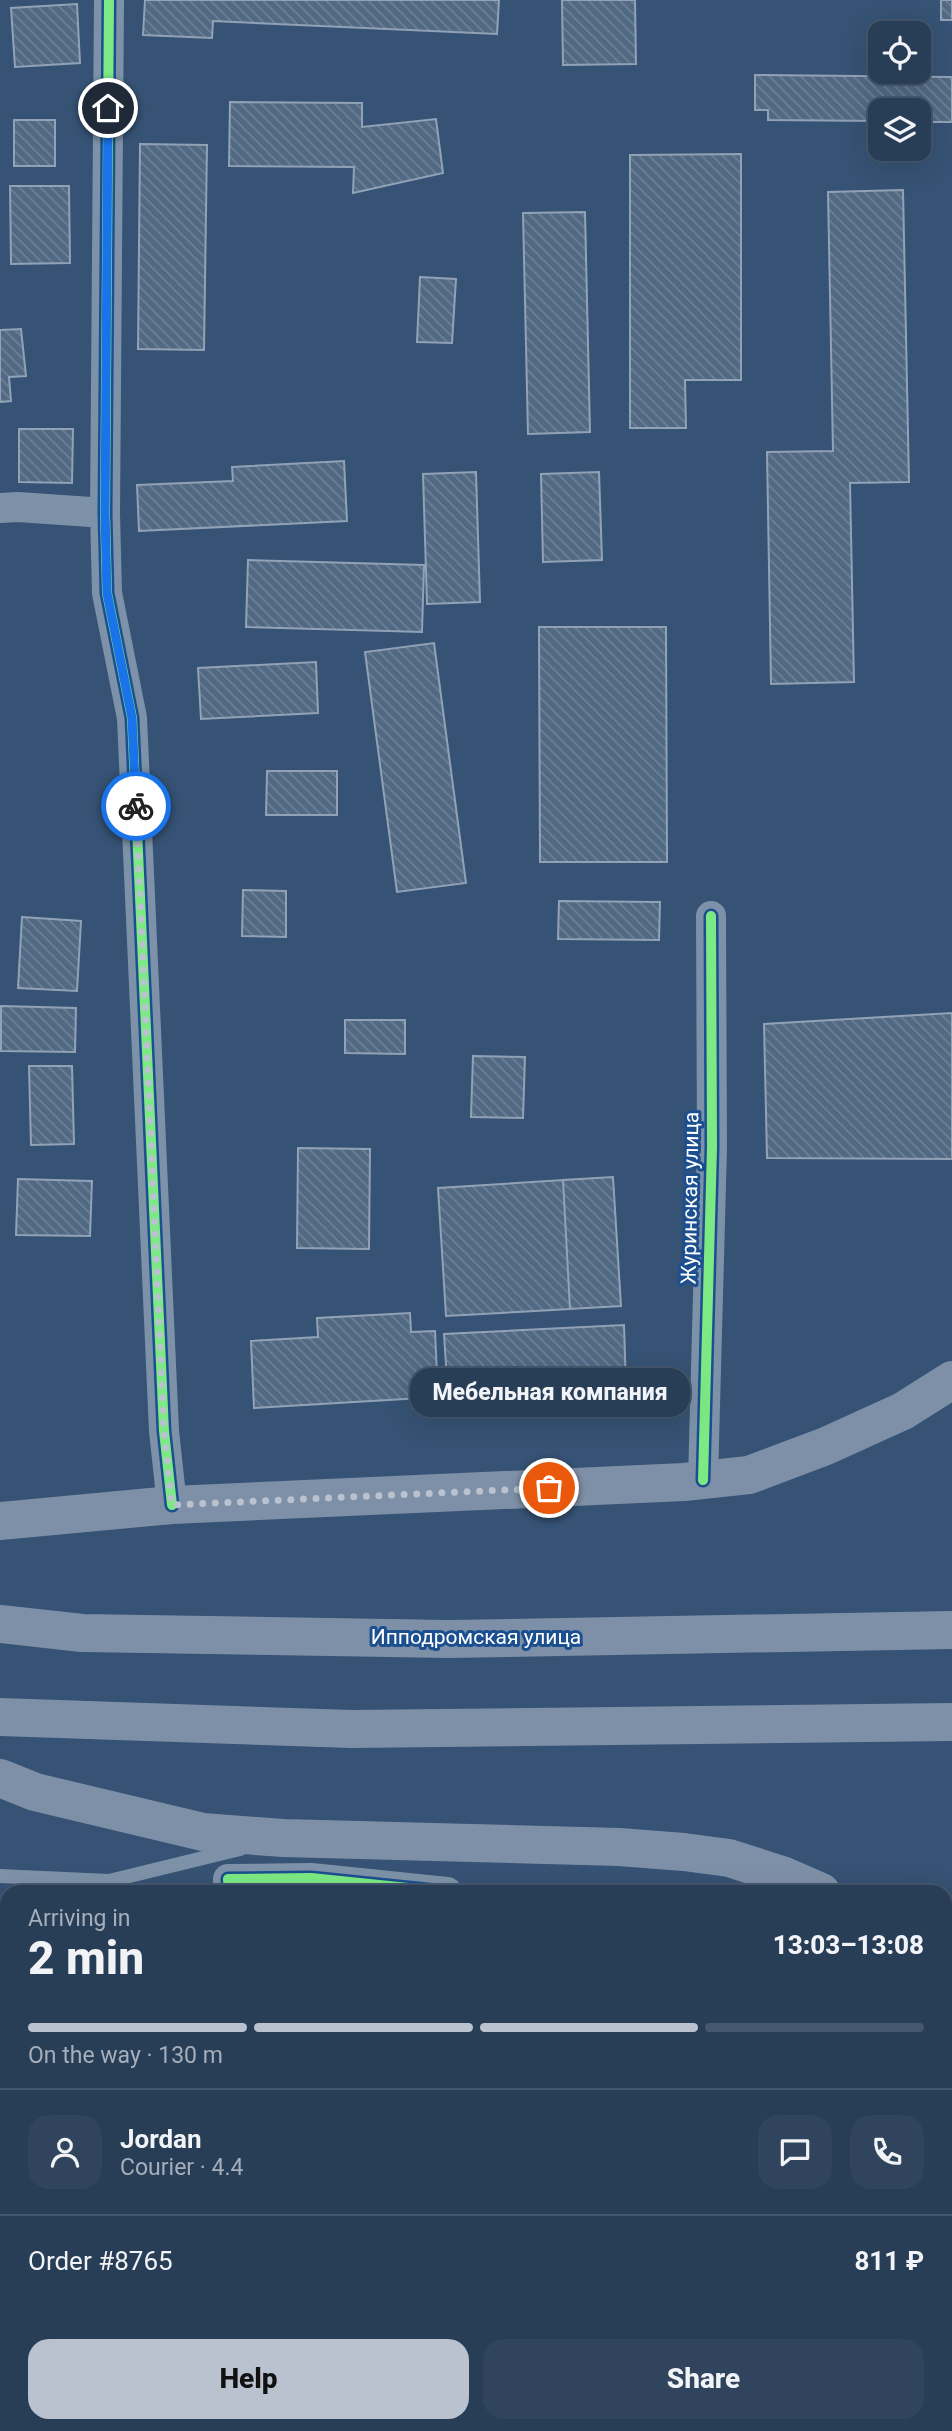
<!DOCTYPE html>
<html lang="en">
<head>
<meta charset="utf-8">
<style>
  body { margin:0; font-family:Roboto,sans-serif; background:#30455d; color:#f1f3f6; height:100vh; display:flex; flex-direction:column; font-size:26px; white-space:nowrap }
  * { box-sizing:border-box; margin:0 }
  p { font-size:23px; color:#a5aeba }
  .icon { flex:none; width:38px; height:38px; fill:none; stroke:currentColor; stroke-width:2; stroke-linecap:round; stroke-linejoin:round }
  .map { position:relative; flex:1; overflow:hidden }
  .panel { position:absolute; left:0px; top:1885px; width:952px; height:548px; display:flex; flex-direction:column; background:#283e57; border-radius:21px 21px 0 0; box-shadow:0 7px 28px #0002,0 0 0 2px #44576d }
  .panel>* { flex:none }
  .buttons { position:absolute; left:868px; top:21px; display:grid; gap:14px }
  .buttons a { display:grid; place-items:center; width:63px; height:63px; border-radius:14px; background:#283e57; box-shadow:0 7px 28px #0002,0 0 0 2px #44576d; font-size:35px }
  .pin { position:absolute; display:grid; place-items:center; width:60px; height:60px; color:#fff; margin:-30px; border:4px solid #fff; border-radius:50%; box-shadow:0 2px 7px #0007 }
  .courier { position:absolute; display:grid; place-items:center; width:70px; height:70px; margin:-35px; border:5px solid #1a73e8; border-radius:50%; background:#fff; color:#222; box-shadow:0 2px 9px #0007 }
  .bubble { position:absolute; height:49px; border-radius:21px; background:#283e57; box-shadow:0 7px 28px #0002,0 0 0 2px #44576d; font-size:23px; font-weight:800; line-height:49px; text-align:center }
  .summary em { font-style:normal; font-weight:800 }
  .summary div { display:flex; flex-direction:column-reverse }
  .summary { display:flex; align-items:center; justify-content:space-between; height:119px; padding:0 28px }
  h1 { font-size:46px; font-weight:800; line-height:52px }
  .bar { display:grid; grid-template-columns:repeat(4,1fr); gap:10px 7px; align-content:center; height:84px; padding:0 28px }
  .bar i { height:9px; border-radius:5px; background:#44576d }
  .bar .selected { background:#b9c2ce }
  .bar p { grid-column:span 4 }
  .line { display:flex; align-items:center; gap:18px; padding:0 28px; border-top:2px solid #44576d }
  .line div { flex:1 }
  .round { display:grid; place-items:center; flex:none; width:74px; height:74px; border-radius:21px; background:#30455d }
  .cta { display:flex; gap:14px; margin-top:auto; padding:14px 28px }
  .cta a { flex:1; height:80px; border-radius:21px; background:#b9c2ce; color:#111; font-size:28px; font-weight:800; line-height:80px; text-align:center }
  .cta a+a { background:#30455d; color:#f1f3f6 }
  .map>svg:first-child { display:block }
  .forest { fill:url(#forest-firs) }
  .building { fill:url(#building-back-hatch); stroke:#92a2b6; stroke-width:2 }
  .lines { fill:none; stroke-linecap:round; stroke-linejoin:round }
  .service { stroke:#7d92a8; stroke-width:14 }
  .minor { stroke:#7d92a8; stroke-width:30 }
  .trunk { stroke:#7e90a7; stroke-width:38 }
  .cycleway-casing { stroke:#1b4f8f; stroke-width:15 }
  .cycleway { stroke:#7ce984; stroke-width:10 }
  .done { stroke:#b9c2ce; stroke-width:7; stroke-dasharray:0 12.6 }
  .route { stroke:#1a73e8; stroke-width:9 }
  .labels { text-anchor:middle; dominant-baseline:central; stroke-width:6; stroke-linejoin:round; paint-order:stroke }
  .street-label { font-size:21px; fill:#fff; stroke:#1b4f8f }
</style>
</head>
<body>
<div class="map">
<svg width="952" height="2431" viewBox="0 0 952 2431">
  <defs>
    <pattern id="forest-firs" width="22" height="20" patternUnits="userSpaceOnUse" patternTransform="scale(1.75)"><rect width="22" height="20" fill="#2f66a5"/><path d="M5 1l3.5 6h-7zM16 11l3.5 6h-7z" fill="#4e7db2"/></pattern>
    <pattern id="building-back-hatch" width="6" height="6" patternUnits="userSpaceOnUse" patternTransform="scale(1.75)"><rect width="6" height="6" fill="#526984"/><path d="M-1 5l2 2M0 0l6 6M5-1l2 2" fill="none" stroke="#6c8096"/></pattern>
  </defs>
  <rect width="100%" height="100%" fill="#365274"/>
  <path class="forest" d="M7,2408V2426H378L391,2431H0V2410Z"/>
  <path class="building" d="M145,0H499L497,34L213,21L212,38L143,35Z
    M562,0H635L636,64L563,65Z
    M941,0H952V20H941Z
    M77,4L80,63L15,67L11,8Z
    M755,75L952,77V122H919V110H880V121L768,120V110H755Z
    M230,102L362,103V127L436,119L443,173L353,193L354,167L229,166Z
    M14,120H55V166H14Z
    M140,144L207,145L204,350L138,349Z
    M741,154V380H685L686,428H630V155Z
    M10,186H69L70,263L11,264Z
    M903,190L909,482L850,483L854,682L771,684L767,452L833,451L828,192Z
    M585,212L590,432L528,434L523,213Z
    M420,277L456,279L452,343L417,342Z
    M21,329L26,376L9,377L11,401L0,402V330Z
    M19,429H73L72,483L19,482Z
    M344,461L347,521L139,531L137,485L233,481L232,467Z
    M476,472L480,602L427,604L423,474Z
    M599,472L602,560L543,562L541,474Z
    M248,560L424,565L422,632L246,627Z
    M539,627H666L667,862H540Z
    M434,643L466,883L397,892L365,652Z
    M316,662L318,713L201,719L198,668Z
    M267,771H337V815H266Z
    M243,890L286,891V937L242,936Z
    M559,901L660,902L659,940L558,939Z
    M22,917L81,921L77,991L18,988Z
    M1,1006L76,1008L75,1052L1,1051Z
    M952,1013V1159L767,1158L764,1024Z
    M345,1020H405V1054L345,1053Z
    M473,1056L525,1057L523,1118L471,1117Z
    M29,1066H72L74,1144L31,1145Z
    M298,1148L370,1149L369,1249L297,1248Z
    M613,1177L621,1306L570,1309L563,1180Z
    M18,1179L92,1181L90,1236L16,1235Z
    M563,1180L570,1309L446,1316L438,1188Z
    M410,1313L411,1332L435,1331L438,1397L254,1408L251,1341L318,1337L317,1318Z
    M624,1325L626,1387L448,1396L444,1334Z
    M7,2067V2110L0,2112V2068Z
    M945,2336H952V2388H945Z"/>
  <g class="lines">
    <path class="service" d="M0,1876L109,1881L240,1849"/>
    <path class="minor" d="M109,0L105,513L107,593L132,718L164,1431L172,1505
      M0,508L18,507L105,513
      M703,1480L712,1147L711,916
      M229,1892L228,1879L311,1878L447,1892
      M0,2260L7,2258
      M738,2426V2431"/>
    <path class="trunk" d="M0,1521L172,1505L684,1482L749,1475L826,1446L903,1411L952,1380
      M0,1624L82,1633L448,1639L952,1630
      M0,1717L351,1729L952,1722
      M0,1778L35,1792L203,1832L283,1838L619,1847L684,1852L729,1858L782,1875L821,1892
      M945,1973L952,1978"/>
    <defs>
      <path id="cycleway" d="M109,0L105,513L107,593L132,718L164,1431L172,1505
        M703,1480L712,1147L711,916
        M229,1892L228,1879L311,1878L447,1892"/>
    </defs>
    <use href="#cycleway" class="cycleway-casing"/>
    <use href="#cycleway" class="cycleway"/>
  </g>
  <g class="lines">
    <path class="done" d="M136,806L164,1431L172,1505L549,1488"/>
    <path class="route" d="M108,108L105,513L107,593L132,718L136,806"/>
  </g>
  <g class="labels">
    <g class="street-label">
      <text transform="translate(690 1198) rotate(-89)">Журинская улица</text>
      <text x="476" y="1637">Ипподромская улица</text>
    </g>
  </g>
</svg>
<div class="buttons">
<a><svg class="icon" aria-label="locate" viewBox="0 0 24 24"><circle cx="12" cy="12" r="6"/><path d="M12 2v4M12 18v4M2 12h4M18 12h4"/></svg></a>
<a><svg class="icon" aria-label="layers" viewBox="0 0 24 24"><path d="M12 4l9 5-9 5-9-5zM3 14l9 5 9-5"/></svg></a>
</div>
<div class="pin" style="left:549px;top:1488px;background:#ea580c"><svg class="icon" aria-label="bag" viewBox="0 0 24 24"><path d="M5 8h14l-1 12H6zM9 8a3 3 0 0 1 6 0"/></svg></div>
<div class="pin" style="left:108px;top:108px;background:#1f2937"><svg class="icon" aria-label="home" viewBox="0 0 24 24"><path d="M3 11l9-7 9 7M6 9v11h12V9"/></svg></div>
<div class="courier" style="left:136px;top:806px"><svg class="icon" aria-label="bike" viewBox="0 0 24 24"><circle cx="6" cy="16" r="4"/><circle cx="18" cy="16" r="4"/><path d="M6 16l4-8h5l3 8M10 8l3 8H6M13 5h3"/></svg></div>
<div class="bubble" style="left:410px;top:1368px;width:280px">Мебельная компания</div>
<section class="panel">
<div class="summary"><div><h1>2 min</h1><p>Arriving in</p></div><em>13:03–13:08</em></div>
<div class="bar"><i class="selected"></i><i class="selected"></i><i class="selected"></i><i></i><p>On the way · 130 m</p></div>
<div class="line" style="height:126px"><a class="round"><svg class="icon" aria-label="person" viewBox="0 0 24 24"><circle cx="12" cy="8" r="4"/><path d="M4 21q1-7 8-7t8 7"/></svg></a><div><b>Jordan</b><p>Courier · 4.4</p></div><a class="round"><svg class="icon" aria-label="chat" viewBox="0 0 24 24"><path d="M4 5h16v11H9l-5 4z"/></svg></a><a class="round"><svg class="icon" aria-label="phone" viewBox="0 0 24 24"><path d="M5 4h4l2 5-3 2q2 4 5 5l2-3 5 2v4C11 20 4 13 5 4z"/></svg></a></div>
<div class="line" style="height:91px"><div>Order #8765</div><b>811 ₽</b></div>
<div class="cta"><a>Help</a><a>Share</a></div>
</section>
</div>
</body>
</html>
